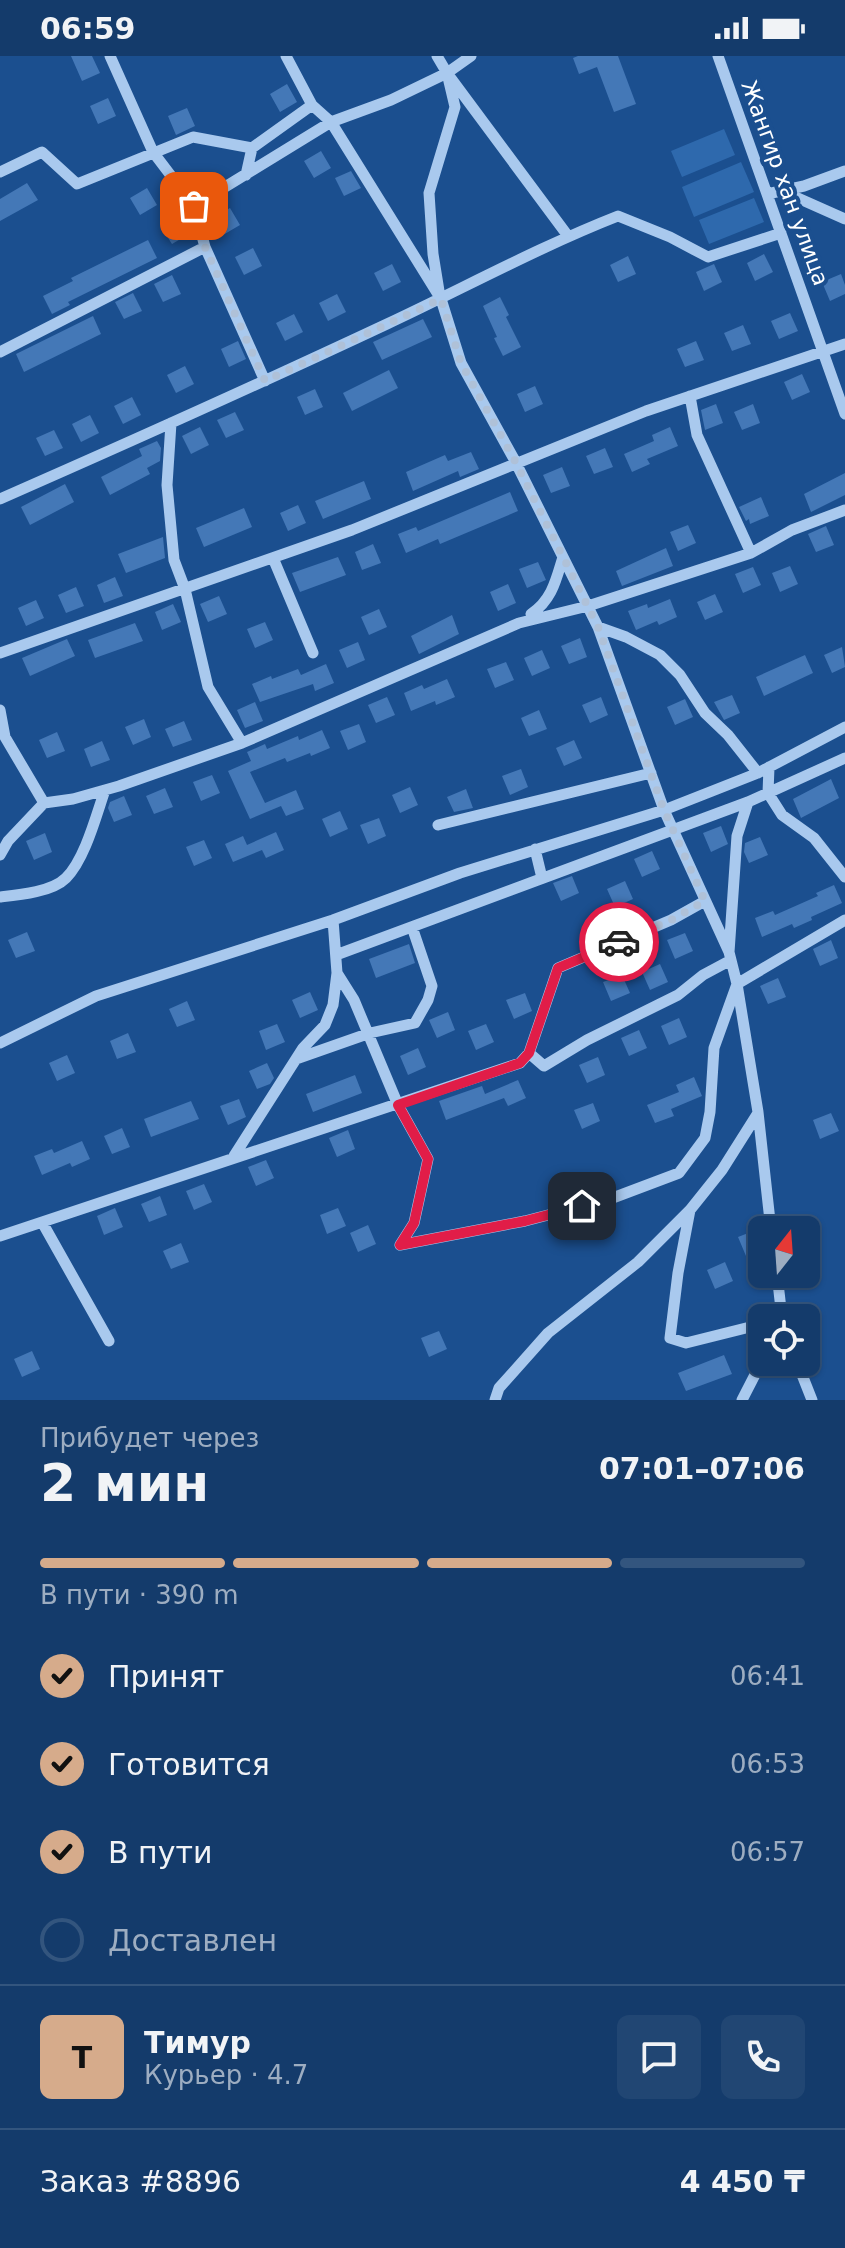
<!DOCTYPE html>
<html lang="ru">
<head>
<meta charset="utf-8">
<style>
  body { margin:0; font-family:"DejaVu Sans",sans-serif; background:#214673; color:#f1f3f6; height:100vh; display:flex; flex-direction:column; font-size:30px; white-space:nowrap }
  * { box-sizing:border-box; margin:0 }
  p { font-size:26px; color:#9dadc1 }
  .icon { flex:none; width:44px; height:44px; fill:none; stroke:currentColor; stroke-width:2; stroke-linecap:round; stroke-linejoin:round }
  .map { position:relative; height:1344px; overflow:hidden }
  .drawer { display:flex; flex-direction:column; background:#143b6b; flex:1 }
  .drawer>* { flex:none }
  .needle { width:52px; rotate:17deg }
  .tools { position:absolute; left:748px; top:1160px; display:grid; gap:16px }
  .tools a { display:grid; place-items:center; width:72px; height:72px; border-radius:12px; background:#143b6b; box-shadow:0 2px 6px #0004,0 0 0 2px #33557e; font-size:40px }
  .pin { position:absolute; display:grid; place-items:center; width:68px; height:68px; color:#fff; margin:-34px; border-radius:16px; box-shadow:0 4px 12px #0006 }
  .courier { position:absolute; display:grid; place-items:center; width:80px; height:80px; margin:-40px; border:6px solid #e11d48; border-radius:50%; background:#fff; color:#222; box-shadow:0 2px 10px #0007 }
  .headline em { font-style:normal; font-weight:700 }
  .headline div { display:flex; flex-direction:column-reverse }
  .headline { display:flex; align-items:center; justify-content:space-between; height:136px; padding:0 40px }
  h1 { font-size:52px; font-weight:700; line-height:60px }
  .bar { display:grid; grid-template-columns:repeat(4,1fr); gap:12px 8px; align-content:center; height:96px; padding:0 40px }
  .bar i { height:10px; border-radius:6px; background:#33557e }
  .bar .on { background:#d6ab8b }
  .bar p { grid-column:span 4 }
  .line { display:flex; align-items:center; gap:20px; padding:0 40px; border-top:2px solid #33557e }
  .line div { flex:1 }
  .round { display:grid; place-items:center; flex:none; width:84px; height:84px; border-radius:12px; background:#214673 }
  ol { padding:0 40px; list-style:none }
  li { display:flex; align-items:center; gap:24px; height:88px }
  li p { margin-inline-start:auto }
  li .icon { padding:8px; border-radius:50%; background:#d6ab8b; color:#111; stroke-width:4 }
  li:last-child { color:#9dadc1 }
  li i { width:44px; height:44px; border:4px solid #33557e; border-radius:50% }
  .status { display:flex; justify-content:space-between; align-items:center; height:56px; padding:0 40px; background:#143b6b; direction:ltr }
  .status svg { height:22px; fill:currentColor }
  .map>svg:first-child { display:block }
  .green { fill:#2e69ad }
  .building { fill:#4478b7 }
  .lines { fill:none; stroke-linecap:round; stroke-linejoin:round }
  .minor { stroke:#a9c9ee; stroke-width:11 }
  .done { stroke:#afc1d8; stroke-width:8; stroke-dasharray:0 14.4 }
  .route { stroke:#e11d48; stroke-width:10 }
  .labels { text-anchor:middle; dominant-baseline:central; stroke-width:8; stroke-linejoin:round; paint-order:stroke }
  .street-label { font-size:22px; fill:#fff; stroke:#1b4f8f }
</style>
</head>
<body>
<div class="status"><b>06:59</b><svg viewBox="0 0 49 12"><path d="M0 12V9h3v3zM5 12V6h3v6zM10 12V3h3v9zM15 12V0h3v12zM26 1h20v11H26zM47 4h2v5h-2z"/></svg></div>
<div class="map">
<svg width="845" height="1344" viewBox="0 0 845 1344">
  <rect width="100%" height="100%" fill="#1b4f8f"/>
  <path class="green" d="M724,73L735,99L682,121L671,95Z
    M741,106L754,136L694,161L682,131Z
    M754,142L764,166L709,188L699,164Z"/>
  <path class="building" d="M71,0H92L100,17L82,25Z
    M578,0H618L636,48L614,56L597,11L579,18L573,2Z
    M287,28L297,46L280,56L270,38Z
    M108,42L116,60L98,68L90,50Z
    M187,52L195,70L176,79L168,60Z
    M321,95L331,112L314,122L304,105Z
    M351,115L361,132L344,140L335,122Z
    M27,127L38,144L0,165V143Z
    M147,132L157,149L140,159L130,142Z
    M230,152L240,169L223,179L213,162Z
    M179,161L189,178L172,188L161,171Z
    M148,184L157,202L68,246L70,249L52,258L43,240L73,225L71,222Z
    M253,192L262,210L244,219L235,201Z
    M764,198L773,216L755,225L747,207Z
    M628,200L636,218L618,226L610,209Z
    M392,208L401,226L383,235L374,217Z
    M714,208L722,226L704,235L696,216Z
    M841,218L845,229V238L830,245L822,226Z
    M172,219L181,238L163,246L154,228Z
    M133,237L142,255L124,263L115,246Z
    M337,238L346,256L328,265L319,247Z
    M500,241L509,259L506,261L521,291L503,300L494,282L497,281L483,250Z
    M790,257L798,275L779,283L771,265Z
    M294,258L303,276L285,285L276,267Z
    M93,260L101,278L24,316L16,298Z
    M423,263L432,281L382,304L373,286Z
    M743,269L751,288L732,295L724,277Z
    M238,285L246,303L229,311L221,293Z
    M696,285L704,304L685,311L677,293Z
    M185,310L194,328L176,337L167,319Z
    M389,314L398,332L352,355L343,337Z
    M802,318L810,336L792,344L784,326Z
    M535,330L543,348L525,356L517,338Z
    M315,333L323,351L305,359L297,341Z
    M132,341L141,359L123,368L114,350Z
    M716,348L723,367L705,374L701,354Z
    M753,348L760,367L742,374L734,356Z
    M235,356L244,374L226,382L217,364Z
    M90,359L99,377L81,386L72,368Z
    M200,371L209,389L191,398L182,380Z
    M670,371L678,390L647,403L650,408L632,416L624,398L654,385L652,379Z
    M54,374L63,392L45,400L36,382Z
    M157,385L161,392L160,405L147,412L150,418L110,439L101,421L142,400L139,393Z
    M605,392L613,411L594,418L586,400Z
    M471,396L479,413L460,421L458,415L413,435L406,416L445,399L448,405Z
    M562,411L570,430L551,437L543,419Z
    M845,417V439L811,456L804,438Z
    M364,425L371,443L323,463L315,445Z
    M65,428L74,446L30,469L21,451Z
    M510,436L518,455L440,488L438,483L406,497L398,478L416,471L418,475Z
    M761,441L769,460L750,468L749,463L746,465L739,451Z
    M298,449L306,467L288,475L280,457Z
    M244,452L252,471L204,491L196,472Z
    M688,469L696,487L678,495L670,476Z
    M826,470L834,489L816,496L808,478Z
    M163,481L165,502L126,517L118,498Z
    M373,488L381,507L362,514L355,496Z
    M666,492L673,510L622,530L616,515Z
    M338,501L346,519L300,536L292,517Z
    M538,506L546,524L527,532L519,513Z
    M790,510L798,528L780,536L772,517Z
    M753,511L761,529L743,537L735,518Z
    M115,521L123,540L104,547L97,529Z
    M508,528L516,547L498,555L490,536Z
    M76,531L84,550L66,557L58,539Z
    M715,538L723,556L705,564L697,546Z
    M219,540L227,558L208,566L200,548Z
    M670,543L677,561L659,569L657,565L636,574L628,555L647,548L648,552Z
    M36,544L44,562L26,570L18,552Z
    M173,548L181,566L162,574L155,556Z
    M379,553L387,571L369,579L361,561Z
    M452,559L459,578L419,598L411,580Z
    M265,566L273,584L255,592L247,573Z
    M135,567L143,585L95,602L88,584Z
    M580,582L587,601L569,608L561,590Z
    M67,583L75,600L30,620L22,602Z
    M358,586L365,604L347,612L339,594Z
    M842,591L845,611L832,617L824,599Z
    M542,594L550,612L532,620L524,602Z
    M805,599L813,617L764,640L756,621Z
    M506,606L514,624L495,632L487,613Z
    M326,608L334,627L315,635L313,628L260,646L252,628L271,620L272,623L298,613L301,619Z
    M447,623L455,641L436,649L435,645L411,655L404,637L422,629L424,633Z
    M732,639L740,657L724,664L714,646Z
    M387,641L395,659L376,667L368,649Z
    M601,641L608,659L590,667L582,649Z
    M685,643L693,661L675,669L667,651Z
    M255,646L263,665L245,672L237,654Z
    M539,654L547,673L529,680L521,662Z
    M144,663L151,681L133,689L125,671Z
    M184,665L192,684L173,691L165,673Z
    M359,668L366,686L348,694L340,675Z
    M322,674L330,692L311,700L310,697L287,706L285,702L250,716L265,747L296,734L304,753L286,760L281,750L250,763L228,715L251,705L247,696L265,688L267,693L298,680L299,684Z
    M57,676L65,695L47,702L39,684Z
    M574,684L582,702L564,710L556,692Z
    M102,685L110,704L91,711L84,693Z
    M521,713L528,731L510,739L502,720Z
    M212,719L220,737L201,745L193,726Z
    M831,723L839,742L801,762L793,743Z
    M410,731L418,749L400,757L392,739Z
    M165,732L173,751L154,758L146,740Z
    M466,733L473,752L454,756L447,741Z
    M124,740L132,759L114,766L108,752L110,746Z
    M340,755L348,773L330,781L322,763Z
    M379,762L386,780L368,788L360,769Z
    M721,770L728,788L711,796L703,777Z
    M276,776L284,794L266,802L262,794L233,806L225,788L243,780L247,789Z
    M45,777L52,796L34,804L26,785Z
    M760,781L768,799L749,807L744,796L745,787Z
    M204,784L212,802L194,810L186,791Z
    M652,795L660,813L642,821L634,803Z
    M572,820L579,837L561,845L553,827Z
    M625,825L633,843L615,851L607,833Z
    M834,829L842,847L811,861L812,864L794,872L792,868L762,881L755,862L773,855L775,859L818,840L816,837Z
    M27,876L35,895L16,902L8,884Z
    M685,877L693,895L675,903L667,884Z
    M831,884L838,902L820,910L813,893Z
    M409,888L415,907L376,922L369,903Z
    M660,908L668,926L650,934L642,916Z
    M622,919L630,937L611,945L603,926Z
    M778,922L786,941L768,948L760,930Z
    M310,936L318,954L300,962L292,944Z
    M525,937L532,955L514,963L506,944Z
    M187,945L195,964L177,971L169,953Z
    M448,956L455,974L437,982L429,964Z
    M679,962L687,981L669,989L661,970Z
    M277,968L285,986L266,994L259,975Z
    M486,968L494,986L476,994L468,975Z
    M639,974L647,992L629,1000L621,982Z
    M128,977L136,996L117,1003L110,985Z
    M418,992L426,1011L408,1019L400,1000Z
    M67,999L75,1017L57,1025L49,1007Z
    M598,1001L605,1019L587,1027L579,1009Z
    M267,1007L274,1022L270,1028L257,1033L249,1015Z
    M355,1019L362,1037L313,1056L306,1038Z
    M694,1021L702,1040L671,1053L674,1060L655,1067L647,1049L679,1036L676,1029Z
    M518,1024L526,1042L508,1050L504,1042L446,1064L439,1045L482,1030L485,1038Z
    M239,1043L246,1061L228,1069L220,1050Z
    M191,1045L199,1063L151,1081L144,1063Z
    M593,1047L600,1065L582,1073L574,1054Z
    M831,1057L839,1075L820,1083L813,1064Z
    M122,1072L130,1091L112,1098L104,1080Z
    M348,1074L355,1093L337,1101L329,1082Z
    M82,1085L90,1103L72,1111L70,1107L42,1119L34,1100L52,1093L54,1097Z
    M266,1104L274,1122L256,1130L248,1111Z
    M204,1128L212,1146L194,1154L186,1135Z
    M160,1140L167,1159L149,1166L141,1148Z
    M115,1152L123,1171L104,1179L97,1160Z
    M338,1152L346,1170L327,1178L320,1159Z
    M368,1169L376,1188L358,1196L350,1177Z
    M756,1174L762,1193L746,1200L738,1181Z
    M181,1187L189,1206L171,1213L163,1195Z
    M725,1206L733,1225L715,1233L707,1214Z
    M439,1275L447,1293L429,1301L421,1282Z
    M32,1295L40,1313L22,1321L14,1303Z
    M724,1299L732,1318L686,1335L678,1317Z"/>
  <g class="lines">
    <path class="minor" d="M110,0L153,96L194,150L205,191L265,325
      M286,0L312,49L331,66L441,243L461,307L515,405L598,571L664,754L729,896
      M437,0L447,17L568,180
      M718,0L845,358
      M0,116L42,96L77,128L193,81L252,92L312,49
      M246,119L252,92
      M782,135L845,163
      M767,138L804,130L845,115
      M194,150L331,66L391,44L447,17L471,0
      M439,235L433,198L429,137L455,51L447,17
      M0,296L205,191
      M690,340L697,379L751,497
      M171,367L167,429L174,504L185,533L208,631L242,687
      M0,443C130,386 259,328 387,268C464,232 539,191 618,160L670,181L708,201L781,177
      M273,502L313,597
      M531,558C552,544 556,524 563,501
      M598,571L626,581L660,599L680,619L705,657L728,679L758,717
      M0,597L352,474L646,355L845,288
      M0,654L5,681L44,747L73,743L119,730L242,687L519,567L588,550L751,497L792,474L845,454
      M769,711L768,737L782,759L814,782L845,821
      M748,746L737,780L729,896L737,928L758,1056L771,1174
      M438,769L651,717
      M535,793L542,822
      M0,799L8,785L44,747
      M0,841C19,839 52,836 66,822C85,803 96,760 105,734
      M336,899L748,746L845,702
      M337,917L354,944L398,1049L428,1103L414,1167L400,1189L525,1165L610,1143L679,1117L705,1082L710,1056L714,992L737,928L845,864
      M0,987L96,940L333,864L460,817L664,754L758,717L845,671
      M529,997L544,1010L587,984L678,939L703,919L731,904
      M296,1003L370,977L415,967L428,944L432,930L412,871
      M758,1057L722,1114L690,1154L678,1217L670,1282L686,1287L762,1268
      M234,1100L303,992L325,969L333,949L337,917L333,864
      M42,1166L109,1285
      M0,1180L520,1007L529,997L558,912L671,864L705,845
      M777,1218L782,1262
      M797,1306L812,1344
      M495,1344L499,1332L548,1277L638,1206L690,1154
      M742,1344L762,1305"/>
  </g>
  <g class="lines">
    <path class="done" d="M194,150L205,191L265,325L441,243L461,307L515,405L598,571L664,754L705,845L671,864L619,886"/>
    <path class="route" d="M582,1150L525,1165L400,1189L414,1167L428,1103L398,1049L520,1007L529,997L558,912L619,886"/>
  </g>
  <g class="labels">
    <g class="street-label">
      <text transform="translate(785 127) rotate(70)">Жангир хан улица</text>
    </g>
  </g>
</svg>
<div class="tools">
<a><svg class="needle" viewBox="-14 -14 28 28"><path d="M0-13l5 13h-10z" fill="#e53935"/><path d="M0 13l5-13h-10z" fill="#9dadc1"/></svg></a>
<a><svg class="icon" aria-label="locate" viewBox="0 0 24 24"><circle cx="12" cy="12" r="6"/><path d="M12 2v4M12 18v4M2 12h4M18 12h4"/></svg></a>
</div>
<div class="pin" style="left:194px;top:150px;background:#ea580c"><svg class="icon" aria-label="bag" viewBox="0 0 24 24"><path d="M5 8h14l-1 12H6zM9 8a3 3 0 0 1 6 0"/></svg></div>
<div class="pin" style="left:582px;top:1150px;background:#1f2937"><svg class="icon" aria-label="home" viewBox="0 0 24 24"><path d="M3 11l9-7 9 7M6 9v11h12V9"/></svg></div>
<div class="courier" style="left:619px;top:886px"><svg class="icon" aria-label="car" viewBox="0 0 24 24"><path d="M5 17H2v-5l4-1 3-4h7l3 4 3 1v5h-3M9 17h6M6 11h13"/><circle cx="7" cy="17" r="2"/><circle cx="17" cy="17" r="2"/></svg></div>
</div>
<section class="drawer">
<div class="headline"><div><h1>2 мин</h1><p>Прибудет через</p></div><em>07:01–07:06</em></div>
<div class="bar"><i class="on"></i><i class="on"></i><i class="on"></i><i></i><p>В пути · 390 m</p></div>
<ol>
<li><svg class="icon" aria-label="check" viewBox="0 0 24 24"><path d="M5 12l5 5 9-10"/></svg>Принят<p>06:41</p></li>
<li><svg class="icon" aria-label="check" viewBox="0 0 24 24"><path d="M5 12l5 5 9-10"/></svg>Готовится<p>06:53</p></li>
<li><svg class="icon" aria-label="check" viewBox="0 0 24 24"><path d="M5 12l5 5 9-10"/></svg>В пути<p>06:57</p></li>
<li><i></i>Доставлен</li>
</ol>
<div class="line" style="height:144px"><b class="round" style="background:#d6ab8b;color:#111">Т</b><div><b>Тимур</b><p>Курьер · 4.7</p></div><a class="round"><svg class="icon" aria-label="chat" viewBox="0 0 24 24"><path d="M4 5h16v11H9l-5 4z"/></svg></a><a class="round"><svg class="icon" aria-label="phone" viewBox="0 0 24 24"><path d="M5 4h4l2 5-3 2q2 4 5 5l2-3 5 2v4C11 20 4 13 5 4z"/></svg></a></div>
<div class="line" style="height:104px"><div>Заказ #8896</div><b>4 450 ₸</b></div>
</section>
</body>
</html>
